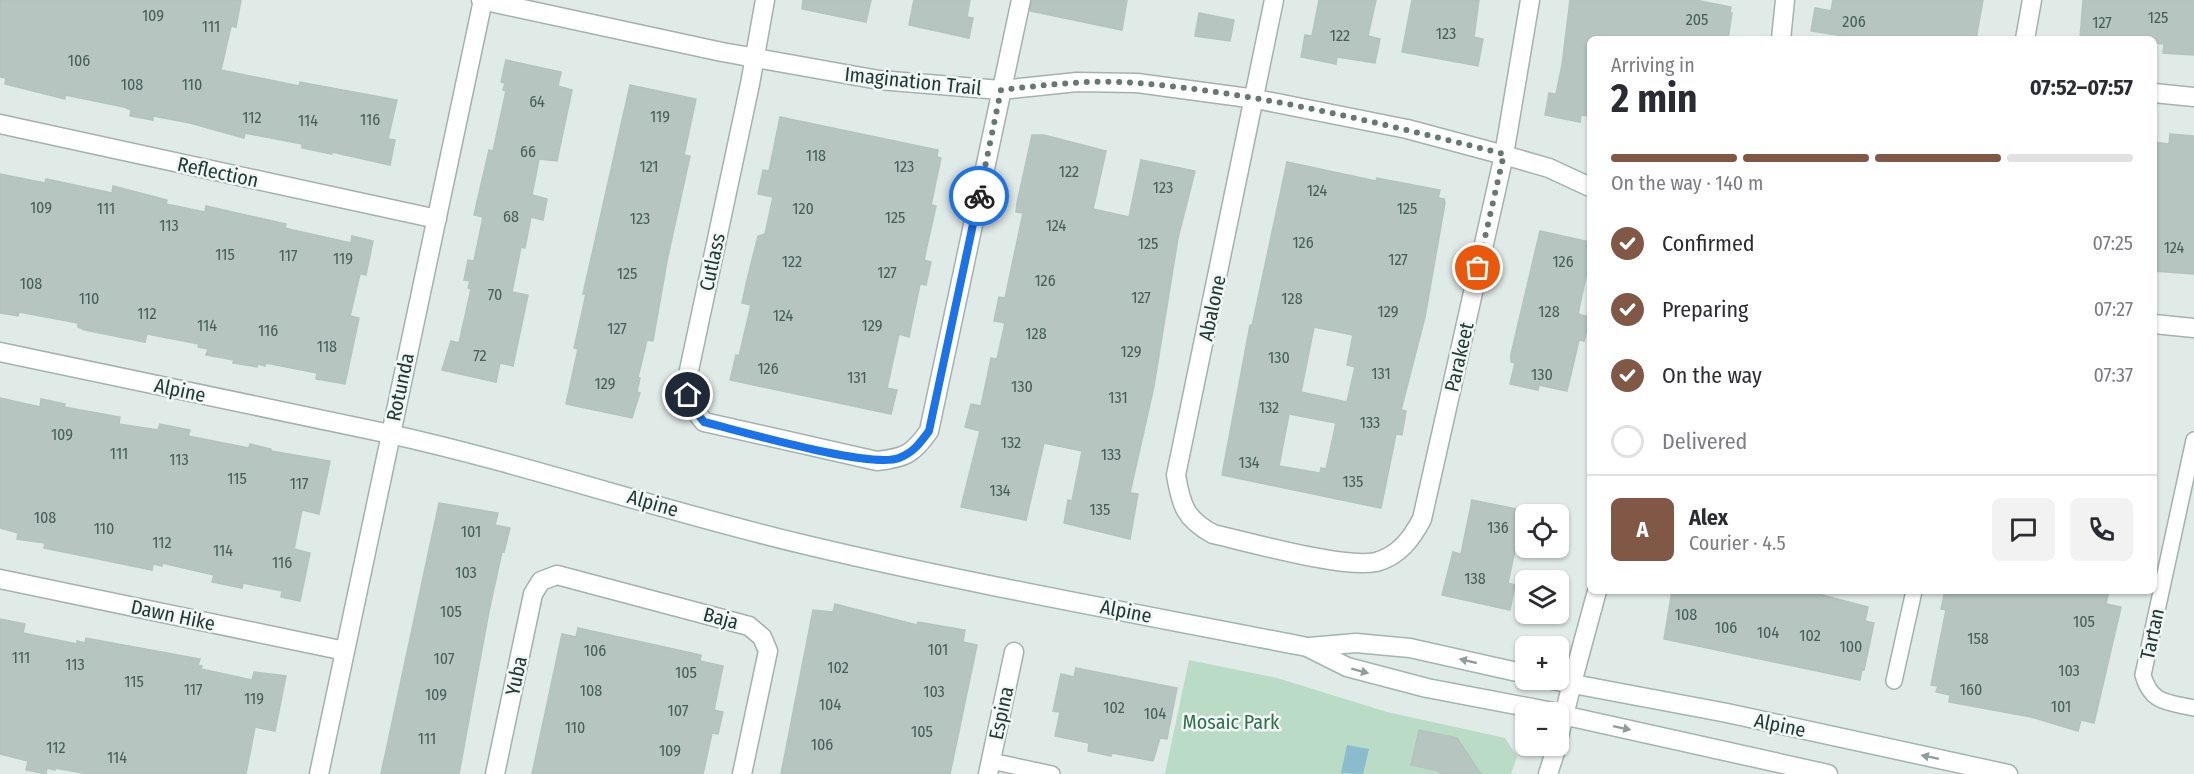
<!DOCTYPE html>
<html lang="en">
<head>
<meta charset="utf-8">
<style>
  body { margin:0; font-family:"Fira Sans Condensed",sans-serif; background:#f2f2f3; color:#2b2b33; height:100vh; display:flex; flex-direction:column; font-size:22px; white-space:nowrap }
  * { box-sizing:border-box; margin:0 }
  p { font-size:20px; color:#7c7c81 }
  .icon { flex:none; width:33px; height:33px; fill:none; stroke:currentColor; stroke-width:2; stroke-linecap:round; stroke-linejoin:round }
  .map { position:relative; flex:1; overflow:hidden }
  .panel { position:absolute; left:1587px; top:36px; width:570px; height:558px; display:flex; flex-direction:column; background:#fff; border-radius:9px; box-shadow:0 2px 4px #0004 }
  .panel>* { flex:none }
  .controls { position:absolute; left:1515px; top:504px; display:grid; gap:12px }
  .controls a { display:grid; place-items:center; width:54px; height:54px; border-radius:9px; background:#fff; box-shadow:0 2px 4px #0004; font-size:30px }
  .pin { position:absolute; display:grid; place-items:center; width:51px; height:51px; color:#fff; margin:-26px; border:3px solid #fff; border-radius:50%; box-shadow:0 2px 6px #0007 }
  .courier { position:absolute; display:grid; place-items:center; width:60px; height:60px; margin:-30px; border:4px solid #1a73e8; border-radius:50%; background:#fff; color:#222; box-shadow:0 2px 8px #0007 }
  .headline em { font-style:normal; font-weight:700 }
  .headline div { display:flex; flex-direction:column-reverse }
  .headline { display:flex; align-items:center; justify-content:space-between; height:102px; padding:0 24px }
  h1 { font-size:39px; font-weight:700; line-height:45px }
  .bar { display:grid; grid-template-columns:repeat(4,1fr); gap:9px 6px; align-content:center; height:72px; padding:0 24px }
  .bar i { height:8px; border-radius:4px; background:#e1e1e2 }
  .bar .current { background:#815846 }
  .bar p { grid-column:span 4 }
  .line { display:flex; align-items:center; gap:15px; padding:0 24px; border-top:2px solid #e1e1e2 }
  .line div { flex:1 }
  .round { display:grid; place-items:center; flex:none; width:63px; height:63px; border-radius:9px; background:#f2f2f3 }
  ol { padding:0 24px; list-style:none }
  li { display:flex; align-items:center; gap:18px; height:66px }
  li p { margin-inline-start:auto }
  li .icon { padding:6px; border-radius:50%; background:#815846; color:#fff; stroke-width:4 }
  li:last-child { color:#7c7c81 }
  li i { width:33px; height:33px; border:3px solid #e1e1e2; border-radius:50% }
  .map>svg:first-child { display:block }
  .green { fill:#badbc6 }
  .water { fill:#8abccd }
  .building { fill:#b6c5c0; stroke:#b3c4bf; stroke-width:1.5; fill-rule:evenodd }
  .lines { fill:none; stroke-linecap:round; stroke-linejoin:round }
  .lane-casing { stroke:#a3b2ae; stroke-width:18 }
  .street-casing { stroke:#a3b2ae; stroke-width:21 }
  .secondary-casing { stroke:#a0b6b0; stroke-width:21 }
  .lane { stroke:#fff; stroke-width:15 }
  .street { stroke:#fff; stroke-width:18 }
  .secondary { stroke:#fff; stroke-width:18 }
  .oneway { fill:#909c9a }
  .done { stroke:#647874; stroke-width:6; stroke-dasharray:0 10.8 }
  .route { stroke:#1a73e8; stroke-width:8 }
  .labels { text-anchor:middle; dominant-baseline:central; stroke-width:5; stroke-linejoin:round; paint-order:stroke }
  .number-label { font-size:16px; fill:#475d58 }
  .street-label { font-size:20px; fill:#223a36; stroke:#f1f7f5 }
  .park-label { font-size:20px; fill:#2e6f4e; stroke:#f1f7f5 }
</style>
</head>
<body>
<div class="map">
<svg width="2194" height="774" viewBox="0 0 2194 774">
  <rect width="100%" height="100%" fill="#e0eae7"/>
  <path class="green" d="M1189,660L1277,678L1387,712L1505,738L1517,757L1511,774H1165Z"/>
  <path class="water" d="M1347,745L1369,749L1363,774L1341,773Z"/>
  <path class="building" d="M0,0H241L236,27L231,26L221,70L299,86L300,82L397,100L388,139L395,140L390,165L332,152V154L302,148V144L245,133L244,138L190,123L153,116V120L130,116L131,110L124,107L65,95V99L5,84L6,78L0,77Z
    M803,0H871L866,22L802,9Z
    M914,0H970L967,17L973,18L969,38L909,25Z
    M1032,0H1127L1122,30L1030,11Z
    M1319,0H1376L1368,36L1380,39L1375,63L1337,57L1336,64L1301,57L1305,35L1312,36Z
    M1412,0H1479L1474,37L1483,39L1478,66L1402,52Z
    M1570,0H1695L1731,7L1730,13H1732L1728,39H1590V116L1581,115L1580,122L1545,115L1549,93L1556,94L1562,65Z
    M1833,0H1983L1976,39H1862L1811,31L1815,8L1831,11Z
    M2083,0H2194V55L2163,53L2164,44L2154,43V39H2080Z
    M1199,13L1234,20L1230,41L1195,36Z
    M506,60L561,72L558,86L572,90L557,161L539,159L532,195L547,199L543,220L531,217L525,248L521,247L512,292L528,295L513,366L500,363L496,382L442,370L451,341L459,343L471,289L468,288L470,281L464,280L468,260L474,261L483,217L474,215L489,150L493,151L506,91L503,90L505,83L501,82Z
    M630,85L696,99L684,155L690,156L667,261L653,341L647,340L638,377L640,378L637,392L640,393L632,418L566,404L578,349L574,348L586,294H583Z
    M780,117L938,150L937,157L941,158L931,205L936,206L924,260L931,262L926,285L920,284L909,337L899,334L887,388L897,390L891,414L730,380L736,355L739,356L751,305L742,303L747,280L758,236L765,234L773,197L758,194L763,170L769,171Z
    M2170,134L2194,136V274L2154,271V142L2169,144Z
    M1032,135H1044L1106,151L1093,209L1129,217L1141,160L1195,171L1178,238L1154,386L1130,493L1138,494L1130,539L1064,523L1068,500L1072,501L1082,451L1044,443L1026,520L961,507L980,431L965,427L971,404L981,406L991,358L997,359L1005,323L994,321L999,297L1005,298L1023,213L1016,212L1017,203Z
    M1287,162L1376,181L1377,178L1440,190L1438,198L1444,199L1445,203L1425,317L1401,410L1406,411L1402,435L1396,434L1381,508L1222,475L1250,325L1252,326ZM1314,327L1353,335L1347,365L1355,367L1347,402L1301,392ZM1289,414L1336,423L1326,469L1321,468L1320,473L1279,466Z
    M0,174L45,183L46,179L112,193L113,186L167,200L166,204L205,212L206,206L232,212L286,224L285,228L293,230L351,243L352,236L373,241L366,275L360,274L350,316L359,318L345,384L316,379L317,373L266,363L265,366L258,364L257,367L233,363L234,360L206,355L208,349L198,347L199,344L147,334L145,342L85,330L78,327V323L19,312L18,316L0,313Z
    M1540,231L1590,242V258L1578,314L1590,317L1584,341L1579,340L1567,391L1539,385L1538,390L1510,384L1515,363L1511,362V354Z
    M0,398L40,407L41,399L65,404L64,407L120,417L119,424L158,430L160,424L190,430L188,436L249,448L250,444L271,449V451L330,461L319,514L302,510L294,549L310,553L300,601L281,597L282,591L243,583L242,588L212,582L214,575L162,563V566L153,564L152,570L44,548L45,543L17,539L18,533L0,528Z
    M1472,500L1526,511V532L1519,531L1508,583L1515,585L1510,610L1442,595L1453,552L1461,554Z
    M439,503L498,513L495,525L510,528L504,552H502L489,611L459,774H381Z
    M1672,591H1807L1868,607L1865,621L1874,623L1864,670L1862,669L1860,680L1664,639Z
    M1945,591H2109L2106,604L2121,607L2094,723L2081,720L2078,731L2031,717L1949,702L1950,695L1936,692L1938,686L1931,685L1946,610L1941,609Z
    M835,604L917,625L918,622L965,630L963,642L977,645L950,774H781L813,610L833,612Z
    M0,619L25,624L23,633L77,644V641L85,643L86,638L200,659L198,665L202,666L201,669L252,680L254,672L286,676L275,731L255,727L246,774H88L55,768V770L47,768L46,774L26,770L28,761L0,754Z
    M578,628L701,655L700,661L723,666L714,710L723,712L718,734L712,733L703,774H532L562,634L576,637Z
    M1076,668L1177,688L1167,739L1160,738L1153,761L1112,753L1111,756L1088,751L1089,743L1055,736L1060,712L1053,711L1061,674L1074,677Z
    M1419,730L1457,738L1481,774H1441L1439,771L1411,765Z"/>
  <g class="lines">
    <defs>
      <path id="lane" d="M2194,440L2143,675C2151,704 2168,702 2194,708
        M1894,681L1914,591
        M991,761L1052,774"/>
      <path id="street" d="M481,0L722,52L879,80L1001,90L1077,82L1137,83L1256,99L1407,129L1504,155L1549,168L1590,187
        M765,0L750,84L688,375C688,394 691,407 704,422L877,461C905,458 913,454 929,431L1021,0
        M1274,0L1176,475C1181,505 1185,519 1213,534C1249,542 1344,569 1376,562C1399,556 1412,538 1422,519L1504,155L1530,0
        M1781,39L1785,0
        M2025,39L2032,0
        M2154,93L2194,97
        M0,124L437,219
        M2154,324L2194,328
        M0,352L390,434
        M0,579L345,651
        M1572,683L1597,591
        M319,774L483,0
        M495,774L533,594L541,581L557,575L749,626L762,637L768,651L742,774
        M988,774L1014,652"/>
      <path id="secondary" d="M390,434C529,465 663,511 802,544C969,584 1139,614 1307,647L1347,667L1427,688L1553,712
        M1309,647L1356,643L1410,648L1526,674
        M1552,680L1727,713L2008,774
        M1558,714L1828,774
        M1558,740L1572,683
        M1548,774L1557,746"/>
    </defs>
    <use href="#lane" class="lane-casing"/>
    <use href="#street" class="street-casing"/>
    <use href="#secondary" class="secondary-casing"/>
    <use href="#lane" class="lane"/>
    <use href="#street" class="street"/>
    <use href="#secondary" class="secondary"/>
  </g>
  <defs><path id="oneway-solid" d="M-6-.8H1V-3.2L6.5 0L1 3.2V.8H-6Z" transform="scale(1.5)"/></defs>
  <g class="oneway">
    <use href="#oneway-solid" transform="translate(1468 661) rotate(-167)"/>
    <use href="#oneway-solid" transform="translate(1360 671) rotate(15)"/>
    <use href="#oneway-solid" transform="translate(1622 728) rotate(12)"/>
    <use href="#oneway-solid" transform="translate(1930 757) rotate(-168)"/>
  </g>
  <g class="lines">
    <path class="done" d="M979,196L1001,90C1046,85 1092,79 1138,83C1261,93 1384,124 1504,154L1478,268"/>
    <path class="route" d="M688,395L696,412L704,422C741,431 870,469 899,458C914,452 920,443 929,431L979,196"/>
  </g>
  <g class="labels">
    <g class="number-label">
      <text x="153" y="15">109</text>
      <text x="2158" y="17">125</text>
      <text x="1697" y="19">205</text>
      <text x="1854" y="21">206</text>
      <text x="2102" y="22">127</text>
      <text x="211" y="26">111</text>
      <text x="1446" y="33">123</text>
      <text x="1340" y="35">122</text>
      <text x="79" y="60">106</text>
      <text x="132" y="84">108</text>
      <text x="192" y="84">110</text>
      <text x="537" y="101">64</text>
      <text x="660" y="116">119</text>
      <text x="252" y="117">112</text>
      <text x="370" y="119">116</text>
      <text x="308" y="120">114</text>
      <text x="528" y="151">66</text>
      <text x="816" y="155">118</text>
      <text x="649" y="166">121</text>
      <text x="904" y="166">123</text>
      <text x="1069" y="171">122</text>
      <text x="1163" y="187">123</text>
      <text x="1317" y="190">124</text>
      <text x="41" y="207">109</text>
      <text x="106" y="208">111</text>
      <text x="803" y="208">120</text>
      <text x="1407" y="208">125</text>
      <text x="511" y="216">68</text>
      <text x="895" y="217">125</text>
      <text x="640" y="218">123</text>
      <text x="169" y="225">113</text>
      <text x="1056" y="225">124</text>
      <text x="1303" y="242">126</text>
      <text x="1148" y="243">125</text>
      <text x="2174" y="247">124</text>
      <text x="225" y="254">115</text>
      <text x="288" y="255">117</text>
      <text x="343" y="258">119</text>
      <text x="1398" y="259">127</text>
      <text x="792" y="261">122</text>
      <text x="1563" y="261">126</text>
      <text x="887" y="272">127</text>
      <text x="627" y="273">125</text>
      <text x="1045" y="280">126</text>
      <text x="31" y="283">108</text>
      <text x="495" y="294">70</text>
      <text x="1141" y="297">127</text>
      <text x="89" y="298">110</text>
      <text x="1292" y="298">128</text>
      <text x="1388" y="311">129</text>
      <text x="1549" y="311">128</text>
      <text x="147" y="313">112</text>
      <text x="783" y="315">124</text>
      <text x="207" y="325">114</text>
      <text x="872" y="325">129</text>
      <text x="617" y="328">127</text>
      <text x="268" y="330">116</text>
      <text x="1036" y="333">128</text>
      <text x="327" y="346">118</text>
      <text x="1131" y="351">129</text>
      <text x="480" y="355">72</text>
      <text x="1279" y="357">130</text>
      <text x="768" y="368">126</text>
      <text x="1381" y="373">131</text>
      <text x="1542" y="374">130</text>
      <text x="857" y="377">131</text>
      <text x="605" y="383">129</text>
      <text x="1022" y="386">130</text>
      <text x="1118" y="397">131</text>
      <text x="1269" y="407">132</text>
      <text x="1370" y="422">133</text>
      <text x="62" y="434">109</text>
      <text x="1011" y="442">132</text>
      <text x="119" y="453">111</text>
      <text x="1111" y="454">133</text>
      <text x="179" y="459">113</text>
      <text x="1249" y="462">134</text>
      <text x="237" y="478">115</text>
      <text x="1353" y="481">135</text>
      <text x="299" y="483">117</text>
      <text x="1000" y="490">134</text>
      <text x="1100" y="509">135</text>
      <text x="45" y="517">108</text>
      <text x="1498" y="527">136</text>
      <text x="104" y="528">110</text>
      <text x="471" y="531">101</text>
      <text x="162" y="542">112</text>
      <text x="223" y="550">114</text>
      <text x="282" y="562">116</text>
      <text x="466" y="572">103</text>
      <text x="1475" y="578">138</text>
      <text x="451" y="611">105</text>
      <text x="1686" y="614">108</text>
      <text x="2084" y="621">105</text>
      <text x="1726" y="627">106</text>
      <text x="1768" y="632">104</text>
      <text x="1810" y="635">102</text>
      <text x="1978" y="638">158</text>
      <text x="1851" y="646">100</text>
      <text x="938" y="649">101</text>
      <text x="595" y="650">106</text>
      <text x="21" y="657">111</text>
      <text x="444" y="658">107</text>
      <text x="75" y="664">113</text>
      <text x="838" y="667">102</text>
      <text x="2069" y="670">103</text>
      <text x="686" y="672">105</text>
      <text x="134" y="681">115</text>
      <text x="193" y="689">117</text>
      <text x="1971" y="689">160</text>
      <text x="591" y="690">108</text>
      <text x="934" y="691">103</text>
      <text x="436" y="694">109</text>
      <text x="254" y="698">119</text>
      <text x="830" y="704">104</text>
      <text x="2061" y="706">101</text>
      <text x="1114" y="707">102</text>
      <text x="678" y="710">107</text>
      <text x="1155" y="713">104</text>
      <text x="575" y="727">110</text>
      <text x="922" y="731">105</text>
      <text x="427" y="738">111</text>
      <text x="822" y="744">106</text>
      <text x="56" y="747">112</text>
      <text x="670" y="750">109</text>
      <text x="117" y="757">114</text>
    </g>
    <g class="street-label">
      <text transform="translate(913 81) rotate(6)">Imagination Trail</text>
      <text transform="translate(218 172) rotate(12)">Reflection</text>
      <text transform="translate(712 262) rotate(-78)">Cutlass</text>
      <text transform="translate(1212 308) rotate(-78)">Abalone</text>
      <text transform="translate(1459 357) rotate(-77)">Parakeet</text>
      <text transform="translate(400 387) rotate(-78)">Rotunda</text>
      <text transform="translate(180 390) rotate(12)">Alpine</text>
      <text transform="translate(653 503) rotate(16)">Alpine</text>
      <text transform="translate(1126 611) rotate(11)">Alpine</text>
      <text transform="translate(173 615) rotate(12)">Dawn Hike</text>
      <text transform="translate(721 618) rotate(15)">Baja</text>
      <text transform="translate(2152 634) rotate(-78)">Tartan</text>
      <text transform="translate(516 676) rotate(-78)">Yuba</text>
      <text transform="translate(1001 713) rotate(-78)">Espina</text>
      <text transform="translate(1780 725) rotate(12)">Alpine</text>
    </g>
    <g class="park-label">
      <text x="1231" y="722">Mosaic Park</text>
    </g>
  </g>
</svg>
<div class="controls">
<a><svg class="icon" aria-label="locate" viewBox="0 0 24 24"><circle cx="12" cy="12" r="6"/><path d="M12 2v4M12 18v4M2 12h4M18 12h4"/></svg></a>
<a><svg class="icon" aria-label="layers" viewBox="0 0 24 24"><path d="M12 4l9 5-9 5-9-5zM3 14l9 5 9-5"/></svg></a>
<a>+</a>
<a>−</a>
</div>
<div class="pin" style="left:1478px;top:268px;background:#ea580c"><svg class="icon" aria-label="bag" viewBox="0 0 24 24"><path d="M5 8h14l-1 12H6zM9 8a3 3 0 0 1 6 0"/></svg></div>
<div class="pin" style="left:688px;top:395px;background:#1f2937"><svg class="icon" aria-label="home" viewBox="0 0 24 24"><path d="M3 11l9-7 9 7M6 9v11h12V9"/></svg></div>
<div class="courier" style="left:979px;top:196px"><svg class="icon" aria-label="bike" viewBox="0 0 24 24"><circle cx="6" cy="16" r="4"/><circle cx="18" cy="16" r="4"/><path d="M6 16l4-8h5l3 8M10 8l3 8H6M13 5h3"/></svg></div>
<section class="panel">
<div class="headline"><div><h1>2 min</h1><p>Arriving in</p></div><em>07:52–07:57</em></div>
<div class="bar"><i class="current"></i><i class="current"></i><i class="current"></i><i></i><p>On the way · 140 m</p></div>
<ol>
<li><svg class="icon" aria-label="check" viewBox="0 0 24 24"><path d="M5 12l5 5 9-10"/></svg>Confirmed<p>07:25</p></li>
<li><svg class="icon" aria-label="check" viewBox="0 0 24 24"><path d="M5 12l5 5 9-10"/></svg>Preparing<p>07:27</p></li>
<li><svg class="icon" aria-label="check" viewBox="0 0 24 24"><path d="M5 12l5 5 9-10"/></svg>On the way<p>07:37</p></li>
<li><i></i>Delivered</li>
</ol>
<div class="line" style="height:108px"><b class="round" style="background:#815846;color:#fff">A</b><div><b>Alex</b><p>Courier · 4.5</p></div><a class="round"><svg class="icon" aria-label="chat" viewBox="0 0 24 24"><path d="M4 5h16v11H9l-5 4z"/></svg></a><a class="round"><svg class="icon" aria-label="phone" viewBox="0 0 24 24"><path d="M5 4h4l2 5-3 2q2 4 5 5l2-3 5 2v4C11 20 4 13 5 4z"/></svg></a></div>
</section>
</div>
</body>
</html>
